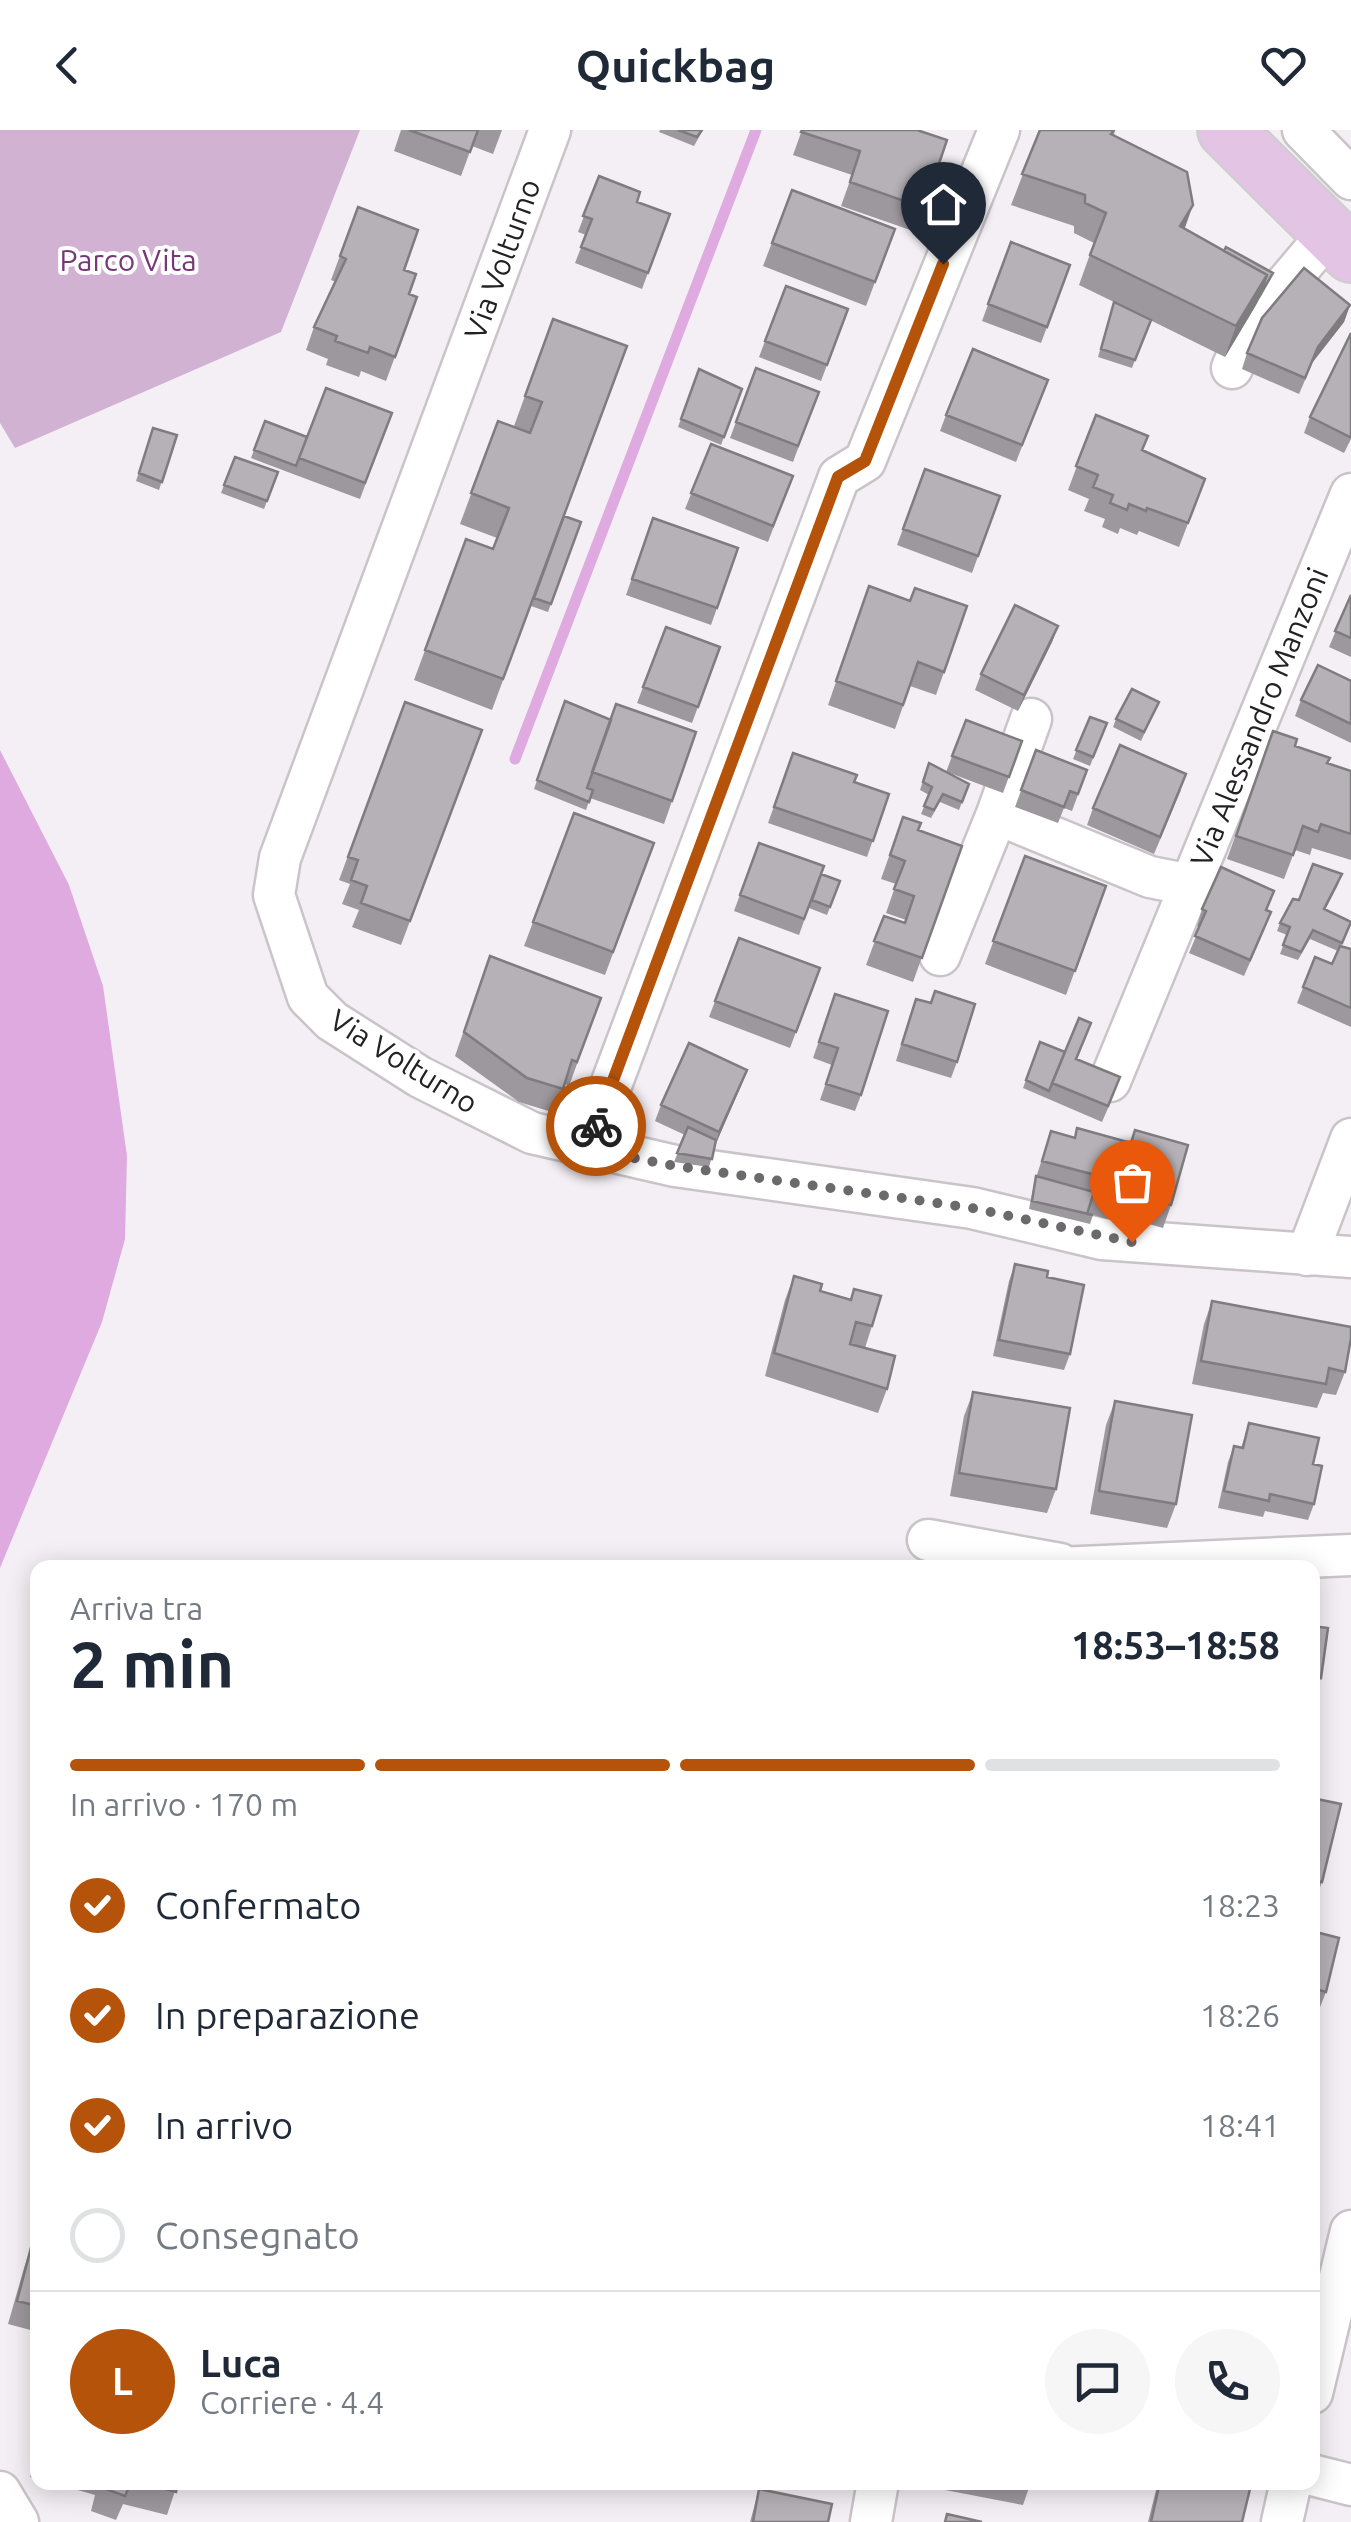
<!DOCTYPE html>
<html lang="it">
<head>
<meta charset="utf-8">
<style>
  body { margin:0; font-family:Ubuntu,sans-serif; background:#f6f6f7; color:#1f2937; height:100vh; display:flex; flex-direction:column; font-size:38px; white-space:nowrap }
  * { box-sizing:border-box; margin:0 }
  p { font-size:32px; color:#747a83 }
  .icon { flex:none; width:55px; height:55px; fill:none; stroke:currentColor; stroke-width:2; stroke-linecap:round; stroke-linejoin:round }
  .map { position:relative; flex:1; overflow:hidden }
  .side { position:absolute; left:30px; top:1430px; width:1290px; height:930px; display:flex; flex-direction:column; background:#fff; border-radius:20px; box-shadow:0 5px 25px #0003 }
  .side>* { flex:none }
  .pin { position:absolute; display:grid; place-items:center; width:85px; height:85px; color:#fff; margin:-102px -42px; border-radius:50% 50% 50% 0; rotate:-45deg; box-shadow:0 0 10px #0007 }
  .pin .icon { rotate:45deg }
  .courier { position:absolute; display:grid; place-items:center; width:100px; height:100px; margin:-50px; border:8px solid #b45309; border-radius:50%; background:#fff; color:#222; box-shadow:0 2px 12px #0007 }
  .head em { font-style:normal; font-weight:700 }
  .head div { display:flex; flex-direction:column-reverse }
  .head { display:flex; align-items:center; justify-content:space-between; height:170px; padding:0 40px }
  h1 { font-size:65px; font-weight:700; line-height:75px }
  .bar { display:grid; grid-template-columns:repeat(4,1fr); gap:15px 10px; align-content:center; height:120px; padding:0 40px }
  .bar i { height:12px; border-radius:8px; background:#e0e1e3 }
  .bar .on { background:#b45309 }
  .bar p { grid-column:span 4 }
  .line { display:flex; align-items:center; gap:25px; padding:0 40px; border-top:2px solid #e0e1e3 }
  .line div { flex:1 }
  .round { display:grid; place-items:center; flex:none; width:105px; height:105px; border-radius:52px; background:#f6f6f7 }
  ol { padding:0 40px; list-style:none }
  li { display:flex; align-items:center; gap:30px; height:110px }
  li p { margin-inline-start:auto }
  li .icon { padding:10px; border-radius:50%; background:#b45309; color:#fff; stroke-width:4 }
  li:last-child { color:#747a83 }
  li i { width:55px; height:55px; border:5px solid #e0e1e3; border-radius:50% }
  header { display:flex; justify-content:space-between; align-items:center; height:130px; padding:0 40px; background:#fff; font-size:45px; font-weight:700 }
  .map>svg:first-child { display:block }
  .green { fill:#d2b2d2 }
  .water { fill:#deaadf }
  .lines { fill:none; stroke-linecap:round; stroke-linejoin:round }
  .stream { stroke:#deaadf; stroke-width:11 }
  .street-casing { stroke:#cac4c9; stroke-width:45 }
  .primary-casing { stroke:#cfcecf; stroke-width:60 }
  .street { stroke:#fff; stroke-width:40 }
  .primary { stroke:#e3c4e4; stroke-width:55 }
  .wall { fill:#9d989d }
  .shaded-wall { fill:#7f7c7f }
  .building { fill:#b6b1b6; stroke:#7f7c7f; stroke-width:2.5 }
  .done { stroke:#6c696c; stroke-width:10; stroke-dasharray:0 18 }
  .route { stroke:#b45309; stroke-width:12 }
  .labels { text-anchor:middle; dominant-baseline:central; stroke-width:8; stroke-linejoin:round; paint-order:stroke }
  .street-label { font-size:30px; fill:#232123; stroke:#fff }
  .park-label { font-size:30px; fill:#763978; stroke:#fff }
</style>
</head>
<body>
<header><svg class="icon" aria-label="back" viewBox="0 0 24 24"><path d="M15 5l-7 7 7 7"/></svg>Quickbag<svg class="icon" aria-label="heart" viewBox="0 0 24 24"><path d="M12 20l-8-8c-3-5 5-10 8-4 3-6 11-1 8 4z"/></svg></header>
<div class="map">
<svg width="1351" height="2392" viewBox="0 0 1351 2392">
  <rect width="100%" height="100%" fill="#f4eff4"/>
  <path class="green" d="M0,0H360L281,202L15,318L0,293Z"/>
  <path class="water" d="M0,620L69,755L103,856L127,1026L125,1109L102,1192L0,1438Z"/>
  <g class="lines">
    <path class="stream" d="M515,629L756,0"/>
    <defs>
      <path id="street" d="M550,0L280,728L274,765L308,867L332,891L420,947L532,1003L675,1036L972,1078L1102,1109L1351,1127
        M1303,0L1351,49
        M1232,238L1251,195L1330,102
        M997,684L1031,589
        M940,825L997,684L1150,747L1191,755
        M1110,951L1351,364
        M587,1019L839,347L865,331L999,0
        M1307,1125L1351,1009
        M928,1410L1060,1434
        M1059,1438L1351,1425
        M1312,2263L1351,2101
        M1312,2345L1351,2355
        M0,2362L18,2392
        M871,2392L878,2352
        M1282,2392L1291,2352"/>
      <path id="primary" d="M1226,0L1351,124"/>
    </defs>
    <use href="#street" class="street-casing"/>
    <use href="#primary" class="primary-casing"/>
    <use href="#street" class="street"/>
    <use href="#primary" class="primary"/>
  </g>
  <path class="wall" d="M401,0H502L493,24L472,16L461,46L394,21Z
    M660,0H703L694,16L659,2Z
    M802,0L947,10L916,102L841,76L852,45L793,25Z
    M1040,0H1115L1114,5L1184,99L1224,121L1273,143L1256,175L1225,227L1150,190L1132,238L1098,227L1114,172L1079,155L1094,113L1074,103V96L1011,75Z
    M599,46L637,72L670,84L642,159L575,133L586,105L578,102Z
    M792,60L895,99L866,176L763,136Z
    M358,77L404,140L409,164L417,167L386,251L361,241L359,247L326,235L328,229L306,220L314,197L336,152L331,150Z
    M1011,112L1070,135L1041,213L982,191Z
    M786,156L848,179L821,251L759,227Z
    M1350,175L1344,192L1312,233L1299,264L1242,239L1247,223Z
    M553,189L627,216L492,580L414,550L466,409L493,419L497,408L460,394L498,291L514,296Z
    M1351,203V309L1344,323L1304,303L1310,287Z
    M756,238L819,262L793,332L730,308Z
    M699,239L742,259L721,315L678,297Z
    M1048,250L1016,332L940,301L946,285Z
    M392,283L360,369L293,344L294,343L293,344L251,328L265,291L307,307Z
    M1096,285L1142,320L1205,349L1179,417L1139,401L1137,405L1120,398L1118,404L1102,397L1105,389L1084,381L1089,369L1068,360Z
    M153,298L177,305L159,360L136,351Z
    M711,314L793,346L768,412L685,379Z
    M235,327L278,342L264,379L221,363Z
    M925,339L1000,366L972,443L897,415Z
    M564,386L581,392L548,482L531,476Z
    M653,388L738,418L711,495L626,465Z
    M869,456L910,471L967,476L936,565L910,556L895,599L828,575Z
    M1351,465V527L1329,517Z
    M1058,496L1052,512L1018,581L975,560L981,544Z
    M666,497L720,517L692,593L637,573Z
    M1351,551V613L1295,586L1301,570Z
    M565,571L611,590L696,602L664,694L590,668L586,680L534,659Z
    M405,572L482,600L401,815L352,797L359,780L342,774L350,754L339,750Z
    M1159,572L1141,611L1113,597L1116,589Z
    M1090,587L1107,593L1090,636L1073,629Z
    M966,590L1022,611L1003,663L947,642L969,654L959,680L940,672L931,688L921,684L929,665L920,660L926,641L946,642Z
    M1273,601L1295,616L1327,633L1351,641V730L1312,718L1310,725L1295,720L1284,749L1227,729Z
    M1036,620L1087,640L1072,681L1064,678L1058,693L1015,677Z
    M793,623L854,652L889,664L867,727L768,693Z
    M1181,660L1154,724L1087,695L1093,678Z
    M574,683L654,713L605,845L524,816Z
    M903,687L918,700L962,716L913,852L866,835L884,786L905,793L906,790L886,783L896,754L881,749Z
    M759,713L821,744L840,751L827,785L809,778L817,755L799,805L734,781Z
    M1025,726L1106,756L1066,865L985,834Z
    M1339,753L1325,780L1351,792L1341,816L1351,819V897L1297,873L1315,827L1332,834L1338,821L1310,809L1298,830L1280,824L1287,805L1277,801L1280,793L1299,770Z
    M1202,779L1267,780L1265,798L1244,846L1189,823L1200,797L1197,796Z
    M739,808L820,838L790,918L709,887Z
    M490,826L601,868L569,956L565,954L555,983L519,972L455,926Z
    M835,864L861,965L855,981L820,970L832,935L813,928Z
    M931,873L957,932L951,948L896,931L910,885Z
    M1091,893L1077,929L1114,964L1102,992L1023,958L1040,912L1065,922Z
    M747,940L716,1013L709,1037L674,1032L685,1005L655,991L661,975Z
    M1135,1000L1171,1075L1163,1098L1113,1084L1111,1090L1093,1085L1090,1094L1029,1079L1034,1054L1051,1001L1074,1008L1130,1013Z
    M1015,1134L1047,1147L1070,1224L1064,1240L993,1226L1009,1151Z
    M794,1146L820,1161L850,1170L854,1159L872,1196L865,1218L887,1259L878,1283L765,1246L785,1170Z
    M1212,1171L1345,1242L1336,1265L1323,1263L1317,1278L1192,1254L1204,1194Z
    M973,1262L1056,1359L1047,1383L950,1366L964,1286Z
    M1115,1271L1176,1374L1167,1398L1090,1384L1106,1295Z
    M1249,1293L1313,1334L1314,1374L1308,1390L1265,1381L1263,1387L1218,1378L1228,1332L1234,1316L1241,1318Z
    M1312,1668L1322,1752L1316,1768L1312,1767Z
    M1312,1794H1315L1313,1801L1326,1862L1317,1885L1312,1884Z
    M32,2114L38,2115V2202L8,2194L24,2138Z
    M38,2320V2349L30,2347Z
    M50,2352H178L167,2385L123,2374L116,2390L91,2381L95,2365Z
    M946,2352H1031L1023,2375L945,2360Z
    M1158,2352H1221L1242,2392H1148Z
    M759,2359L828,2392H750Z"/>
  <path class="shaded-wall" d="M1193,75L1182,106L1180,96Z
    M1273,143L1256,175L1225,227L1236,196L1267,145Z
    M1350,175L1344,192L1312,233L1299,264L1318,217Z
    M1058,496L1052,512L1018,581L1024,565Z
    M747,940L741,956L714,1018L719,1002Z
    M1314,1547L1321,1548L1312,1571V1551Z"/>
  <path class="building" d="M409,0H478L470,22Z
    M678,0H702L697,7Z
    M802,0H917L947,10L924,78L850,52L860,21L801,2Z
    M1040,0H1114L1111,4L1187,42L1193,75L1180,96L1267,145L1236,196L1090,125L1106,83L1085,73V65L1022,44Z
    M599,46L640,62L637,72L670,84L648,143L581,117L592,89L583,86Z
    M792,60L895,99L875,152L772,113Z
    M358,77L418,100L404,140L416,144L409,164L417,167L395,227L370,217L368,223L335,211L337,206L314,197L346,129L340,126Z
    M1011,112L1070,135L1047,197L988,174Z
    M1226,117L1273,143L1259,167L1267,145L1224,121Z
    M1304,138L1350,175L1318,217L1305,248L1247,223L1262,188Z
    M786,156L848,179L827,235L765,211Z
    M1114,172L1151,190L1135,230L1101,219Z
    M553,189L627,216L503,549L425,520L466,409L493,419L509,378L471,363L498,291L530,303L542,272L525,266Z
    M1351,203V305L1350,307L1310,287Z
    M973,219L1048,250L1022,315L946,285Z
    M756,238L819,262L798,316L736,292Z
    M699,239L742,259L724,307L681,289Z
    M326,258L392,283L365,353L299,328Z
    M1096,285L1148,306L1142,320L1205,349L1188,393L1147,378L1146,381L1129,374L1127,380L1110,373L1113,365L1093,357L1098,345L1076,336Z
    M265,291L307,307L296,336L254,320Z
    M153,298L177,305L162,352L139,343Z
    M711,314L793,346L773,396L691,363Z
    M235,327L278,342L267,371L224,355Z
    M925,339L1000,366L978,426L903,399Z
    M564,386L581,392L551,474L534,468Z
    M653,388L738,418L717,478L632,449Z
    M869,456L910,471L915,458L967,476L944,542L918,532L903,575L836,551Z
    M1351,465V508L1335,501Z
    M1015,475L1058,496L1024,565L981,544Z
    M666,497L720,517L698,577L643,557Z
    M1318,535L1351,551V594L1301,570Z
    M1132,559L1159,572L1144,602L1116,589Z
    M565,571L611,590L587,658L593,660L589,672L537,650Z
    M405,572L482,600L410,791L361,773L367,756L351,750L358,730L348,727Z
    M616,574L696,602L672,671L592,642Z
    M1090,587L1107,593L1093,627L1076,620Z
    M966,590L1022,611L1009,647L952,626Z
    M1273,601L1297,609L1295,616L1330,628L1327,633L1351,641V704L1321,694L1318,702L1303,696L1293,725L1236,706Z
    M1120,615L1186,644L1160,707L1093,678Z
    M1036,620L1087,640L1078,664L1070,661L1064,677L1021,660Z
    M793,623L857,645L854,652L889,664L873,711L774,677Z
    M929,633L969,654L962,672L943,664L934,680L924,676L932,657L923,652Z
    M574,683L654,713L613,822L533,792Z
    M903,687L921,693L918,700L962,716L922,828L874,811L884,786L905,793L914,766L894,759L905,731L890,725Z
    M759,713L824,736L804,789L740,765Z
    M1025,726L1106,756L1075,841L993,811Z
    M1313,734L1342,744L1324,779L1351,792L1342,813L1313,800L1301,822L1283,815L1290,797L1280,793L1293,769L1299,770Z
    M1221,737L1274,761L1266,780L1271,782L1250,830L1195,806L1206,781L1202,779Z
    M821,744L840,751L830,777L812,770Z
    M739,808L820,838L796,902L715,871Z
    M1340,816L1351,819V878L1303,857L1315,827L1332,834Z
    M490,826L601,868L577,932L572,930L563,959L527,948L464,902Z
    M935,861L975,874L957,932L902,914L916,869L931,873Z
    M835,864L888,881L861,965L826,954L838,918L819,912Z
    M1079,888L1091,893L1076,929L1120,947L1108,976L1052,953Z
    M1040,912L1065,922L1049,961L1026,950Z
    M689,913L747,940L719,1002L661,975Z
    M688,997L716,1010L712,1029L677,1023Z
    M1077,998L1131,1013L1135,1000L1188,1015L1171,1075L1121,1060L1120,1067L1096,1060L1099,1046L1042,1031L1051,1001L1075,1008Z
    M1036,1046L1094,1062L1087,1084L1093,1085L1032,1071Z
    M1015,1134L1048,1141L1047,1147L1084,1155L1070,1224L999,1210Z
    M794,1146L822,1154L820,1161L851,1170L854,1159L881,1166L872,1196L856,1192L850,1214L895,1226L887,1259L774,1223Z
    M1212,1171L1351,1197V1208L1345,1242L1329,1238L1326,1254L1201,1231Z
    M973,1262L1070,1278L1056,1359L959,1343Z
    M1115,1271L1192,1285L1176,1374L1099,1361Z
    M1249,1293L1319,1308L1313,1334L1322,1336L1314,1374L1270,1364L1269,1371L1224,1361L1234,1316L1243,1318Z
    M1312,1496L1328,1498L1321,1548L1314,1547L1312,1557Z
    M1312,1668L1341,1674L1322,1752L1312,1750Z
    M1312,1801L1339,1808L1326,1862L1312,1858Z
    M32,2114L38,2115V2176L17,2171Z
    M101,2352H131L125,2366L100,2357Z
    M139,2352H178L176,2362Z
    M1160,2352H1221L1250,2359L1242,2392H1151Z
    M759,2359L832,2374L828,2392H753Z
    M947,2384L982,2392H945Z"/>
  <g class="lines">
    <path class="done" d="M596,996L588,1019L675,1036L972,1078L1132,1112"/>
    <path class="route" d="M596,996L838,347L865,331L943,134"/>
  </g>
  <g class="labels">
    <g class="street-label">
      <text transform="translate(502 129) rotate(-70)">Via Volturno</text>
      <text transform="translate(1259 587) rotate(-68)">Via Alessandro Manzoni</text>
      <text transform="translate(404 931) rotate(32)">Via Volturno</text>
    </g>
    <g class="park-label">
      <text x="128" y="130">Parco Vita</text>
    </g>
  </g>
</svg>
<div class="pin" style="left:1132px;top:1112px;background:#ea580c"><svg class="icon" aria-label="bag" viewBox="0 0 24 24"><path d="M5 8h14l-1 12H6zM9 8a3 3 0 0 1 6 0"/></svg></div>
<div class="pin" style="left:943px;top:134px;background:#1f2937"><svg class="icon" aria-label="home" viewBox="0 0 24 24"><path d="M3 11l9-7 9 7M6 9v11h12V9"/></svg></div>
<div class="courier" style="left:596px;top:996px"><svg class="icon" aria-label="bike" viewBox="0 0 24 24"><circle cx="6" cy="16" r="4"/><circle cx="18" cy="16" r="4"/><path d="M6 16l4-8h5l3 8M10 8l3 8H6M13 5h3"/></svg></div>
<section class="side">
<div class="head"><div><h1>2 min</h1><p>Arriva tra</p></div><em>18:53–18:58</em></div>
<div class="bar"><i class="on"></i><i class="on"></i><i class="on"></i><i></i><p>In arrivo · 170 m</p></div>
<ol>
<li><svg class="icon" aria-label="check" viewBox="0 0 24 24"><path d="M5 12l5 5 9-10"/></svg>Confermato<p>18:23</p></li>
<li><svg class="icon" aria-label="check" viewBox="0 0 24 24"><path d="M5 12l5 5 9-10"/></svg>In preparazione<p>18:26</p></li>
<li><svg class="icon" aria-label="check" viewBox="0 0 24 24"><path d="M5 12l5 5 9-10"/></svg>In arrivo<p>18:41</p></li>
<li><i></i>Consegnato</li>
</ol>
<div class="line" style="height:180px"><b class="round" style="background:#b45309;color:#fff">L</b><div><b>Luca</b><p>Corriere · 4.4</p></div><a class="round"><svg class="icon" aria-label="chat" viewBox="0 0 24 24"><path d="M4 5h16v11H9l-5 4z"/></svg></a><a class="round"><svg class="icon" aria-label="phone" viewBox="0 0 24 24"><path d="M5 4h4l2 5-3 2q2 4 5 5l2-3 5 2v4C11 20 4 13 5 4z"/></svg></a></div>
</section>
</div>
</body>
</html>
